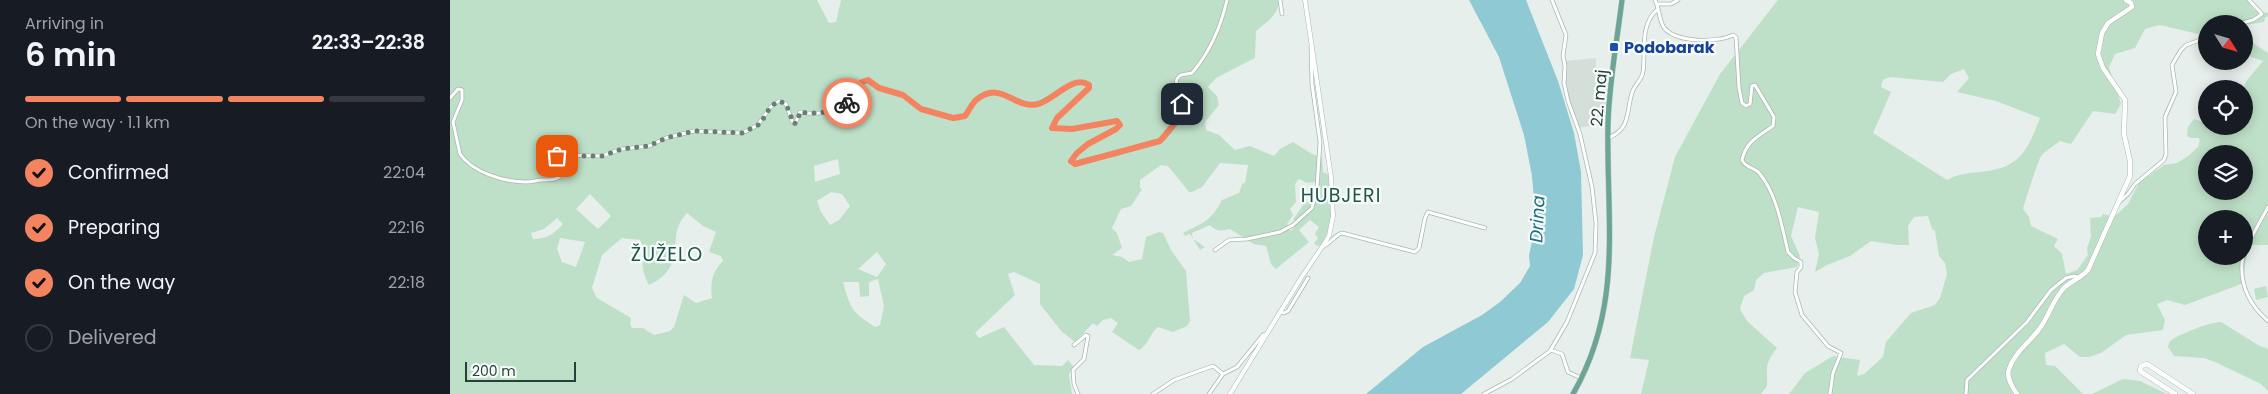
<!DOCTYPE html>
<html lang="en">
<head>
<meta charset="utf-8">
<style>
  body { margin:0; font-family:Poppins,sans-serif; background:#20242c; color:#f1f3f6; height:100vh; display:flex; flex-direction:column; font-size:19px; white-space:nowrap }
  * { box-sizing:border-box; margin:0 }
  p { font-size:16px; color:#9ea1a6 }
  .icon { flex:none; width:28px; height:28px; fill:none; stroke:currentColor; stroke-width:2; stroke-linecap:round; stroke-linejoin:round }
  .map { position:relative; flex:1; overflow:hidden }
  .side { display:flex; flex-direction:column; background:#171b24; width:450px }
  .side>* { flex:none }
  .needle { width:32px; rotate:127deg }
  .fabs { position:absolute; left:1748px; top:15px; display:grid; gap:10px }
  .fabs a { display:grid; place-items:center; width:55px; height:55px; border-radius:50%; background:#171b24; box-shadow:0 2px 12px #0003; font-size:25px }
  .scale { position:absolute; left:15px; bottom:12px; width:111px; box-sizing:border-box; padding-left:5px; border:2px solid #24423a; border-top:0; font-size:14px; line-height:18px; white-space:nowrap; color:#24423a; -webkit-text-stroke:4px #f7fbf9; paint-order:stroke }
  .pin { position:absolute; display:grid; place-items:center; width:42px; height:42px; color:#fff; margin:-21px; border-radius:10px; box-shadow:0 2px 8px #0006 }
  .courier { position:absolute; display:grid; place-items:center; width:50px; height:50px; margin:-25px; border:4px solid #f4845f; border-radius:50%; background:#fff; color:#222; box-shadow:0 1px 6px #0007 }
  .head em { font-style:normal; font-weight:600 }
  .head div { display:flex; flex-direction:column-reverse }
  .head { display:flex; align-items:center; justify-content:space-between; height:85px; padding:0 25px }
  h1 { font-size:32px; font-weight:600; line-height:38px }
  .bar { display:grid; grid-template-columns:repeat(4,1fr); gap:8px 5px; align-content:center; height:60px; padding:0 25px }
  .bar i { height:6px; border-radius:4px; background:#363941 }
  .bar .active { background:#f4845f }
  .bar p { grid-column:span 4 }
  ol { padding:0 25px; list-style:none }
  li { display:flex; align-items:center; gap:15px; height:55px }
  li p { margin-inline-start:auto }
  li .icon { padding:5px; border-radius:50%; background:#f4845f; color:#111; stroke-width:4 }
  li:last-child { color:#9ea1a6 }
  li i { width:28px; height:28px; border:2px solid #363941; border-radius:50% }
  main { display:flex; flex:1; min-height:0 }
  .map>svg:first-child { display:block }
  .built { fill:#d4dfda }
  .green { fill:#bfe0c8; fill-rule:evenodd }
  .water { fill:#8ec9d4 }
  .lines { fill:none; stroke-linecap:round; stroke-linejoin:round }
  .minor-casing { stroke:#a8b8b2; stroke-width:4.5 }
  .tertiary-casing { stroke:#a8b8b2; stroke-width:5 }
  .secondary-casing { stroke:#a4bbb3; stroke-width:5.5 }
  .primary-casing { stroke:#c2cac8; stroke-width:6 }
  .minor { stroke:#fff; stroke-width:3 }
  .tertiary { stroke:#fff; stroke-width:4 }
  .secondary { stroke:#fff; stroke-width:4.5 }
  .primary { stroke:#6aa596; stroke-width:5 }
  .done { stroke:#687f78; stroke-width:5; stroke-dasharray:0 9 }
  .route { stroke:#f4845f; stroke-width:6 }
  .transit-dot { fill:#1a4fb4; stroke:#f7fbf9; stroke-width:2 }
  .labels { text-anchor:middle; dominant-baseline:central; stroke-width:4.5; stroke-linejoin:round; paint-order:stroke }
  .transit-label { font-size:16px; font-weight:bold; fill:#164399; stroke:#f7fbf9; text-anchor:start }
  .street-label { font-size:16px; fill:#24423a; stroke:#f7fbf9 }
  .water-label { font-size:18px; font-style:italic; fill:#1c6f80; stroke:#f7fbf9 }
  .quarter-label { font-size:19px; letter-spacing:1px; fill:#1f5548; stroke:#f7fbf9 }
</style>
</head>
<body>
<main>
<section class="side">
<div class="head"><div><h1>6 min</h1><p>Arriving in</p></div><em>22:33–22:38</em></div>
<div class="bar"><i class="active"></i><i class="active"></i><i class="active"></i><i></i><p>On the way · 1.1 km</p></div>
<ol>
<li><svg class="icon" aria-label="check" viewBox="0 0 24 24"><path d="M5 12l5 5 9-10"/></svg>Confirmed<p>22:04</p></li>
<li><svg class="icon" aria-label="check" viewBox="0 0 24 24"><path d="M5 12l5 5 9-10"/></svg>Preparing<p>22:16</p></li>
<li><svg class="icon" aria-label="check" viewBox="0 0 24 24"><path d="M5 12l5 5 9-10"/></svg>On the way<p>22:18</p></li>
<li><i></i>Delivered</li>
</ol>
</section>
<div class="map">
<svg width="1818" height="394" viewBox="0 0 1818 394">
  <rect width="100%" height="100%" fill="#e6efeb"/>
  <path class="built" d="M1146,58V69L1159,70L1154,123L1129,128L1120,103L1116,86V61Z"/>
  <path class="green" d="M0,0H367L379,23L386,22L391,0H830C828,15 817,22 806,31L805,58L766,78L758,87L767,96L769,105L755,122L756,130L769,135L785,150L800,146L824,156L830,149L843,142L862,154L872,157L873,172L878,174C883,196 885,225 871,245L867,246L864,243L868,238L865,234L869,227L860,220L849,230L859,242L826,269L821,264L816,246L804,244L780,229C772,231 766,232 760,225L742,233L743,239L755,247L750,250L740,234L735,236L733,233C753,223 762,220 772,200L789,193L792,184L795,183L798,165L770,163L752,187L742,192H739L718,166L711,165L690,180V188L692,189L681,206L671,209L662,228L667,233L672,248L662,255L672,257L679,262L692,259L696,237L709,232L713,233L721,250L736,271L740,321L737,326L723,332L708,327C699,334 699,345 689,350L662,332L668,323L661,318L653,320L647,326L643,323L625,342L612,332L590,304V284L564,272L558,274L565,295L525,333L529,338L554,327L584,365L612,366L618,360L624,367L619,374L622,394H0ZM388,159L390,174L365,182L364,166ZM849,179L857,183L868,182V199H863L862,202H855L843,220H846L847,223L841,231L837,224L843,215L840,209L846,202L845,184ZM381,192L392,194L400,206L389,220L380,225L371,212L367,201ZM140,194L161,216L148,229L126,209ZM237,213L253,226L266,232L259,252L271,256L273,261C262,271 260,284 262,298L246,303L234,295L224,327L220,331L204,335L193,328H182L180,324L181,318L147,298L142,288L152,255L172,238L190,240L196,253C189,263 194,275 199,285C240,266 214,235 237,213ZM107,218L113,224C104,234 97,239 83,239L81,233L94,229ZM110,238L135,242L126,267L112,262L107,249ZM427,252L436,264L427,277L408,269ZM428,279L434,306L430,325L425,327C401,311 401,310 393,282H409L410,297L419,296V282Z
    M1328,0H1797L1804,10L1818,13V17H1815L1814,22L1796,25L1794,36V24H1756V36L1710,25L1695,29L1685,48L1665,54L1659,67L1671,104L1665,114L1643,111L1621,144L1610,141C1604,146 1596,150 1591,156C1588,161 1575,201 1573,209L1579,217L1581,226L1608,239L1604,246L1612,254L1616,274L1627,270L1638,255L1637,248L1641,237L1640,218L1651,217L1653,214L1664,217L1678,204L1689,183L1714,165L1727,163L1738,156L1748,147L1750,140L1748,138H1741L1737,136L1738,127L1744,119L1756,123V126H1794L1793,89L1797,80L1813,61L1796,55L1794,37L1818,53V245H1799L1795,265L1794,283L1735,305L1717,300L1707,304L1715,320L1713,330L1676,335L1651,353L1639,357H1630L1614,344L1595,353L1596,365L1605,366L1633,394H1339L1355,373L1383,356L1410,360L1407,376L1414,374L1433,357L1436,342L1461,313L1485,305L1490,298L1497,274L1495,263L1489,256L1485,231L1482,229L1478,216L1464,217L1458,226L1459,245H1446L1421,241L1400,256L1377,265L1365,272L1369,254L1365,238L1369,212L1348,207L1341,236L1350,256L1347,267L1314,273L1306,280L1304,290L1294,296L1290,309L1297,321L1327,348C1313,367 1318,366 1317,386L1311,394H1191L1199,360L1180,358L1204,237L1225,157L1270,74ZM1514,69L1519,78L1507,92L1546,101L1590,118C1577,152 1570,168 1531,172C1518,173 1508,174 1497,180L1423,133L1441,92L1431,87L1433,80L1440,77L1493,82L1501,74ZM1756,154H1794V191H1756ZM1756,219H1794V256H1756Z
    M1816,286L1818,297L1806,300L1804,289Z
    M1771,322L1808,345L1818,349V391L1811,384L1765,362L1754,358L1724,356L1718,347L1720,341C1732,333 1757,323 1771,322Z
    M1673,379L1690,381L1717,394H1642Z"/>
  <path class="water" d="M1019,0H1076L1108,81L1124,133L1131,172L1133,255L1124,289L1098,322L1011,394H916L973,347L1032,315L1050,302L1070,283L1080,266L1079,256L1085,226V211L1082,176L1074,135L1049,57Z"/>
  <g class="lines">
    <defs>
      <path id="minor" d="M830,0L832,14
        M1205,0C1209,8 1209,18 1213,26C1223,43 1268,43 1283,35L1286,37L1289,88L1292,103L1296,106L1300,104L1302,86L1305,85L1324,117L1323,126C1309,136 1296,141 1292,160C1296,169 1305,167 1310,174C1327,195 1332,227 1338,252L1344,258L1351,262V267L1347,272L1345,292L1352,315L1378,346L1391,353L1383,373L1380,394
        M1207,4H1221L1228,0
        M1789,24L1803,20L1812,14L1799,0
        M0,98L8,89L12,90V100L3,122L10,154C23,173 55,182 76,182C82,182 87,180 92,180C102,180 111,181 114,169L106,159L110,155L152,156L172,149L199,146L216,138L244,131L291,133C318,125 311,110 329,101L336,104L342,121L345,124L350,112C368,116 393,111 405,96C410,91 410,83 416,80L429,88L453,95L471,109L508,119L515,116C519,111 521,105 526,100C552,79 564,110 588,104C604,100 623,74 639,85V88L607,118L602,128L622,129L667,121L670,125L666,129L638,143L627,153L621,161L625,164C638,157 652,157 666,154C676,151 686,146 696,144C702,142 708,143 714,138C722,130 731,116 731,104C732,96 720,81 731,75C734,74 739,74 742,73C760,52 771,26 777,0
        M1158,138C1181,129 1176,112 1182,93C1184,85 1192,80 1193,72C1196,52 1189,24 1208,9
        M1669,202L1678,194L1685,184L1714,160L1716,154L1715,117L1726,92L1722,65L1731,50L1736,45L1756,38
        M1818,207C1812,219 1792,251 1792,263C1790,288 1801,306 1818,321
        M872,247C880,244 886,234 892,233L965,252L969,248L975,218L978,212L1035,228
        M765,250L779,240L797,239L830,232L843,225L862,208L867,188L870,142L862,84L861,46
        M829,312L834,313L838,311L858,278
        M624,345L636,335L638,336L634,359L623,370L624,384L628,394
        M1101,350L1112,354L1118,372L1131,378
        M703,394L724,380L763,366L773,374
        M759,394L773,374L787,367L813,335L816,334
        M1034,394L1062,379L1100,351L1117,322L1145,253L1146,223L1142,187L1130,134L1118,101L1114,83L1115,66L1113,56L1116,35L1102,0
        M1516,394L1517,380L1577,322L1601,290L1616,278L1624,276L1630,278"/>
      <path id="tertiary" d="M780,394L851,278L874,244L879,236L883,216L881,177L855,0"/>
      <path id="secondary" d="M1567,394C1562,387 1556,377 1559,369C1565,351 1583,340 1592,325C1600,313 1603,300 1614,288C1621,281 1631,278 1638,270L1680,176V161L1674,134L1675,100L1653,68L1648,54L1652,33L1658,23L1682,7L1681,3L1676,0
        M1725,394L1690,371L1691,366L1697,364L1743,394"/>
      <path id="primary" d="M1123,394C1174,305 1156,221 1158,124C1159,83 1167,41 1172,0"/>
    </defs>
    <use href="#minor" class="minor-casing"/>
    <use href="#tertiary" class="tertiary-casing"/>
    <use href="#secondary" class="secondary-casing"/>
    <use href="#primary" class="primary-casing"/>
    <use href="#minor" class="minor"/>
    <use href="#tertiary" class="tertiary"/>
    <use href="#secondary" class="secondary"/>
    <use href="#primary" class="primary"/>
  </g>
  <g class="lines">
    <path class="done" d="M107,156H152L172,149L199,146L216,138L244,131L292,133L310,124L321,106L329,101L336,104L344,124L347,122L350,112C365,115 385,112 397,103"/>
    <path class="route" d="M397,103L406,95L412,82L418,80L429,88L453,95L471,109L503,118L515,116C519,111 521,105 526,100C552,79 564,110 588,104C604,100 623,74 639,85V88L607,118L602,128L622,129L667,121L670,125L666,129L638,144L627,153L621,161L625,164L710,141L726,122L732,104"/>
  </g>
  <rect class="transit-dot" x="1159" y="42" width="10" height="10" rx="2.5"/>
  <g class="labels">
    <g class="transit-label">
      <text x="1174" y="47">Podobarak</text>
    </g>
    <g class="street-label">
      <text transform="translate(1149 98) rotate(-85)">22. maj</text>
    </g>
    <g class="water-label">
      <text transform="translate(1087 219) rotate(-87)">Drina</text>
    </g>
    <g class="quarter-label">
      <text x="891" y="195">HUBJERI</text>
      <text x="217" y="254">ŽUŽELO</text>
    </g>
  </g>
</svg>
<div class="fabs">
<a><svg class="needle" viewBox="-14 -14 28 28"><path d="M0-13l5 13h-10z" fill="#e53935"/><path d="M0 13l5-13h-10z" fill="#9ea1a6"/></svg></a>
<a><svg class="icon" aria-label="locate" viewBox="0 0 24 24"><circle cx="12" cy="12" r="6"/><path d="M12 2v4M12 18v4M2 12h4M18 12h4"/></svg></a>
<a><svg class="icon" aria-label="layers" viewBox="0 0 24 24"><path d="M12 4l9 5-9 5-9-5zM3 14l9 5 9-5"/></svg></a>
<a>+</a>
</div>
<div class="scale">200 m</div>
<div class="pin" style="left:107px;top:156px;background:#ea580c"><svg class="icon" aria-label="bag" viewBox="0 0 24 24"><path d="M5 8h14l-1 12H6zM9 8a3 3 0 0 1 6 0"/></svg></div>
<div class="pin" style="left:732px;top:104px;background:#1f2937"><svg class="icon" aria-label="home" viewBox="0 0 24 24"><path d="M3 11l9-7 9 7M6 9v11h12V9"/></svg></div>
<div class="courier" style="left:397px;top:103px"><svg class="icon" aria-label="bike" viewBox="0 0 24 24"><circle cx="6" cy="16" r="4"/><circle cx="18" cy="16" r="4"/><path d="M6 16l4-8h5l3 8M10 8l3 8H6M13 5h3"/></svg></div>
</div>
</main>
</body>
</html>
